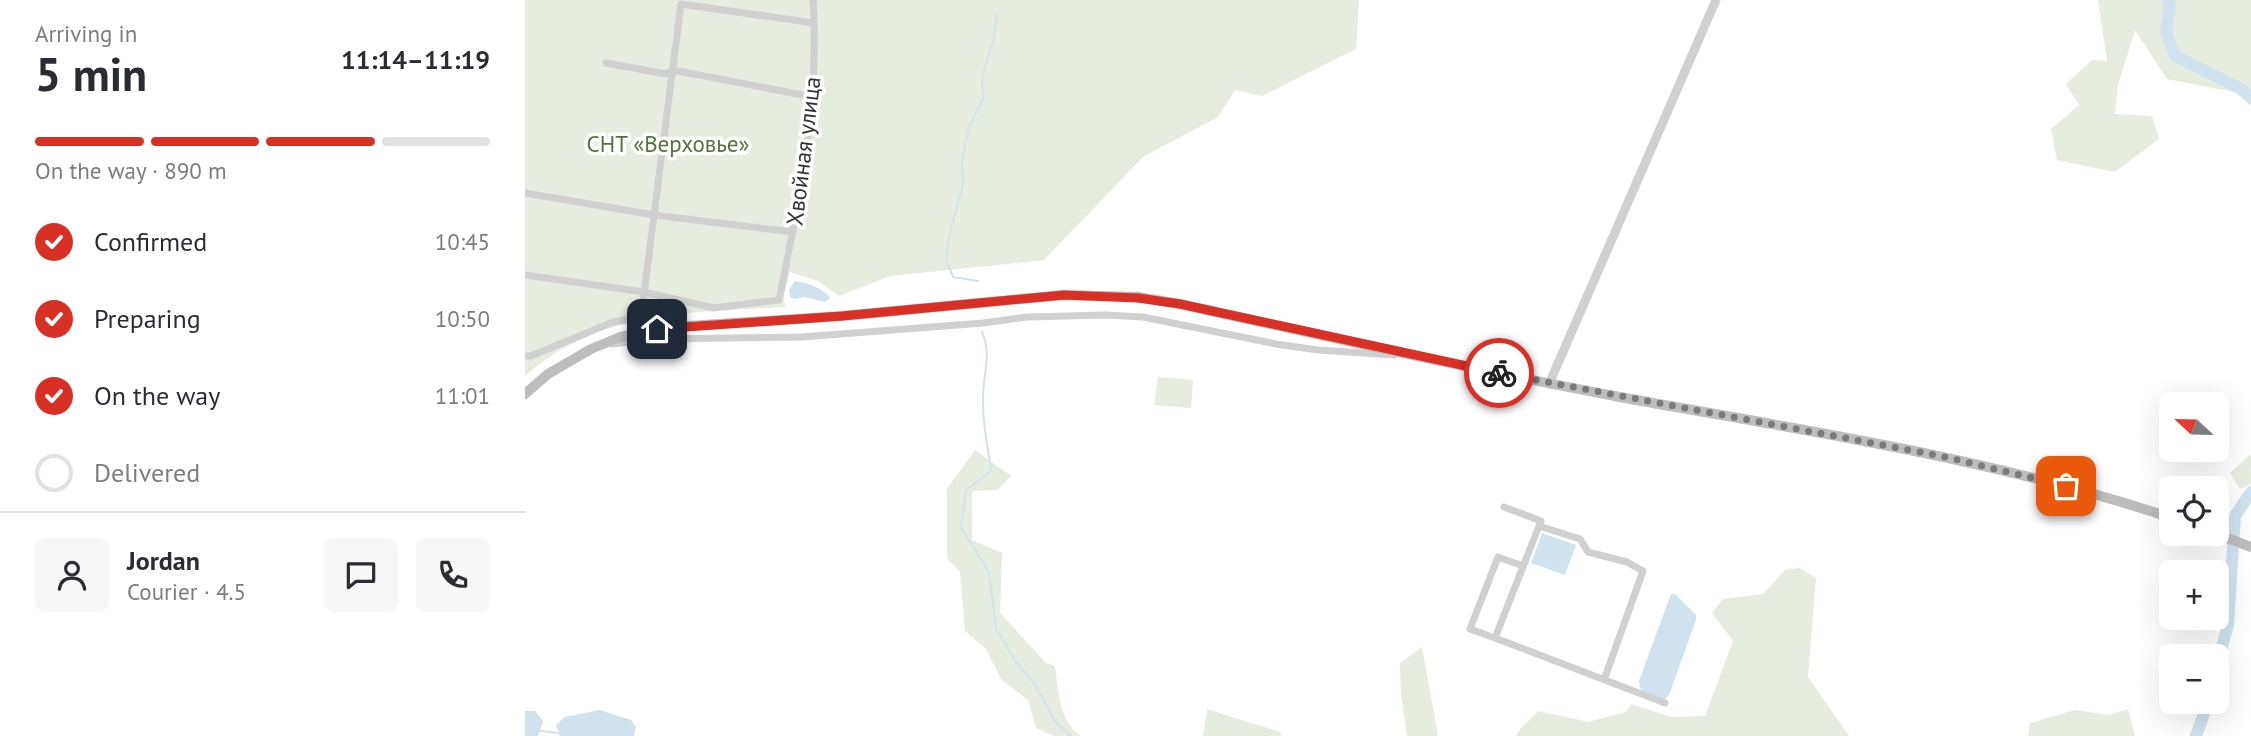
<!DOCTYPE html>
<html lang="en">
<head>
<meta charset="utf-8">
<style>
  body { margin:0; font-family:"PT Sans",sans-serif; background:#f7f7f7; color:#2b2b33; height:100vh; display:flex; flex-direction:column; font-size:26px; white-space:nowrap }
  * { box-sizing:border-box; margin:0 }
  p { font-size:23px; color:#7c7c81 }
  .icon { flex:none; width:38px; height:38px; fill:none; stroke:currentColor; stroke-width:2; stroke-linecap:round; stroke-linejoin:round }
  .map { position:relative; flex:1; overflow:hidden }
  .sheet { display:flex; flex-direction:column; background:#fff; width:525px }
  .sheet>* { flex:none }
  .needle { width:46px; rotate:292deg }
  .tools { position:absolute; left:1634px; top:392px; display:grid; gap:14px }
  .tools a { display:grid; place-items:center; width:70px; height:70px; border-radius:10px; background:#fff; box-shadow:0 7px 28px #0002; font-size:35px }
  .pin { position:absolute; display:grid; place-items:center; width:60px; height:60px; color:#fff; margin:-30px; border-radius:14px; box-shadow:0 4px 10px #0006 }
  .courier { position:absolute; display:grid; place-items:center; width:70px; height:70px; margin:-35px; border:5px solid #d93025; border-radius:50%; background:#fff; color:#222; box-shadow:0 2px 9px #0007 }
  .overview em { font-style:normal; font-weight:600 }
  .overview div { display:flex; flex-direction:column-reverse }
  .overview { display:flex; align-items:center; justify-content:space-between; height:119px; padding:0 35px }
  h1 { font-size:46px; font-weight:600; line-height:52px }
  .bar { display:grid; grid-template-columns:repeat(4,1fr); gap:10px 7px; align-content:center; height:84px; padding:0 35px }
  .bar i { height:9px; border-radius:5px; background:#e1e1e2 }
  .bar .on { background:#d93025 }
  .bar p { grid-column:span 4 }
  .line { display:flex; align-items:center; gap:18px; padding:0 35px; border-top:2px solid #e1e1e2 }
  .line div { flex:1 }
  .round { display:grid; place-items:center; flex:none; width:74px; height:74px; border-radius:10px; background:#f7f7f7 }
  ol { padding:0 35px; list-style:none }
  li { display:flex; align-items:center; gap:21px; height:77px }
  li p { margin-inline-start:auto }
  li .icon { padding:7px; border-radius:50%; background:#d93025; color:#fff; stroke-width:4 }
  li:last-child { color:#7c7c81 }
  li i { width:38px; height:38px; border:4px solid #e1e1e2; border-radius:50% }
  main { display:flex; flex:1; min-height:0 }
  .map>svg:first-child { display:block }
  .green { fill:#e6ecdf }
  .water { fill:#cfe2ee }
  .lines { fill:none; stroke-linecap:round; stroke-linejoin:round }
  .stream { stroke:#cfe2ee; stroke-width:2 }
  .river { stroke:#cfe2ee; stroke-width:12 }
  .minor { stroke:#d0d0d0; stroke-width:7 }
  .tertiary { stroke:#d0d0d0; stroke-width:9 }
  .secondary { stroke:#bdbdbd; stroke-width:10 }
  .done { stroke:#7a7a7a; stroke-width:7; stroke-dasharray:0 12.6 }
  .route { stroke:#d93025; stroke-width:9 }
  .labels { text-anchor:middle; dominant-baseline:central; stroke-width:7; stroke-linejoin:round; paint-order:stroke }
  .park-label { font-size:23px; fill:#56703f; stroke:#fff }
  .street-label { font-size:23px; fill:#333; stroke:#fff }
</style>
</head>
<body>
<main>
<section class="sheet">
<div class="overview"><div><h1>5 min</h1><p>Arriving in</p></div><em>11:14–11:19</em></div>
<div class="bar"><i class="on"></i><i class="on"></i><i class="on"></i><i></i><p>On the way · 890 m</p></div>
<ol>
<li><svg class="icon" aria-label="check" viewBox="0 0 24 24"><path d="M5 12l5 5 9-10"/></svg>Confirmed<p>10:45</p></li>
<li><svg class="icon" aria-label="check" viewBox="0 0 24 24"><path d="M5 12l5 5 9-10"/></svg>Preparing<p>10:50</p></li>
<li><svg class="icon" aria-label="check" viewBox="0 0 24 24"><path d="M5 12l5 5 9-10"/></svg>On the way<p>11:01</p></li>
<li><i></i>Delivered</li>
</ol>
<div class="line" style="height:126px"><a class="round"><svg class="icon" aria-label="person" viewBox="0 0 24 24"><circle cx="12" cy="8" r="4"/><path d="M4 21q1-7 8-7t8 7"/></svg></a><div><b>Jordan</b><p>Courier · 4.5</p></div><a class="round"><svg class="icon" aria-label="chat" viewBox="0 0 24 24"><path d="M4 5h16v11H9l-5 4z"/></svg></a><a class="round"><svg class="icon" aria-label="phone" viewBox="0 0 24 24"><path d="M5 4h4l2 5-3 2q2 4 5 5l2-3 5 2v4C11 20 4 13 5 4z"/></svg></a></div>
</section>
<div class="map">
<svg width="1726" height="736" viewBox="0 0 1726 736">
  <rect width="100%" height="100%" fill="#fff"/>
  <path class="green" d="M0,0H834L831,49L737,96L710,90L693,117L618,157L519,260L365,276L314,296L293,281L265,272L259,295L260,307C166,313 75,309 0,376Z
    M1573,0H1726V106L1714,93L1642,79L1610,30L1593,85L1590,114L1627,116L1634,139L1590,172L1532,160L1526,129L1554,105L1541,84L1567,60L1582,61Z
    M633,377L668,380L666,408L629,405Z
    M450,450L486,476L473,490L447,491V540L477,553L475,613L521,663L530,666C533,689 534,722 556,736H529L511,728L503,700L476,679L461,649L440,631L435,572L422,558V489Z
    M1726,454V484L1715,489L1705,473Z
    M1274,568L1291,578L1283,677L1324,736H991L995,729L1013,711L1063,722L1101,712L1106,704L1146,717L1180,716L1208,641L1187,613L1198,599L1238,594L1260,570Z
    M897,647L913,736H882L876,695L875,663Z
    M682,709L755,732L757,736H678Z
    M1603,709L1610,736H1503L1505,723L1550,710L1583,715Z"/>
  <path class="water" d="M270,281C283,283 298,288 305,298L300,302L279,297L269,299L265,297L264,290Z
    M1017,533L1051,545L1040,575L1006,563Z
    M1146,594H1150L1171,615V620L1144,695L1140,699C1129,699 1113,694 1114,681Z
    M75,710L106,720L111,727L109,736H35L31,725L40,717Z
    M0,711H10L18,721L13,736H0Z"/>
  <g class="lines">
    <path class="stream" d="M453,281L428,277L421,259L426,228L438,185L437,160L444,127L458,99L457,77L468,41L472,16
      M457,332C467,355 458,374 458,398C457,422 463,447 466,471L441,490L436,528L464,572L471,628L491,662L509,683L530,721L546,736
      M15,731L34,733"/>
    <path class="river" d="M1643,0L1645,6L1641,32L1650,56L1716,89L1726,98
      M1692,665L1703,625L1710,516L1726,492
      M1671,736L1683,702"/>
    <path class="minor" d="M81,63L141,74L148,70
      M148,70L288,97
      M0,193L129,215L268,232
      M0,275L119,292L189,308L254,300C274,202 295,101 288,0
      M88,344L127,339L277,337L458,323L502,317L581,315L618,317L751,344L793,350L869,355
      M0,356H6L88,322L116,317L156,4L289,23
      M979,507L1016,521L970,638L1140,703
      M1014,526L1055,539L1063,552L1102,562L1118,571L1079,680
      M970,638L945,629L973,557L998,566"/>
    <path class="tertiary" d="M1024,384L1191,0"/>
    <path class="secondary" d="M0,394L23,374L66,349L95,337L148,327L317,316L539,295L613,297L655,304C803,337 951,370 1100,398C1284,431 1469,459 1647,518
      M1692,534L1726,547"/>
  </g>
  <g class="lines">
    <path class="done" d="M974,373L1416,456L1541,486"/>
    <path class="route" d="M132,329L317,316L539,295L613,298L655,304L974,373"/>
  </g>
  <g class="labels">
    <g class="park-label">
      <text x="143" y="143">СНТ «Верховье»</text>
    </g>
    <g class="street-label">
      <text transform="translate(278 151) rotate(-83)">Хвойная улица</text>
    </g>
  </g>
</svg>
<div class="tools">
<a><svg class="needle" viewBox="-14 -14 28 28"><path d="M0-13l5 13h-10z" fill="#e53935"/><path d="M0 13l5-13h-10z" fill="#7c7c81"/></svg></a>
<a><svg class="icon" aria-label="locate" viewBox="0 0 24 24"><circle cx="12" cy="12" r="6"/><path d="M12 2v4M12 18v4M2 12h4M18 12h4"/></svg></a>
<a>+</a>
<a>−</a>
</div>
<div class="pin" style="left:1541px;top:486px;background:#ea580c"><svg class="icon" aria-label="bag" viewBox="0 0 24 24"><path d="M5 8h14l-1 12H6zM9 8a3 3 0 0 1 6 0"/></svg></div>
<div class="pin" style="left:132px;top:329px;background:#1f2937"><svg class="icon" aria-label="home" viewBox="0 0 24 24"><path d="M3 11l9-7 9 7M6 9v11h12V9"/></svg></div>
<div class="courier" style="left:974px;top:373px"><svg class="icon" aria-label="bike" viewBox="0 0 24 24"><circle cx="6" cy="16" r="4"/><circle cx="18" cy="16" r="4"/><path d="M6 16l4-8h5l3 8M10 8l3 8H6M13 5h3"/></svg></div>
</div>
</main>
</body>
</html>
